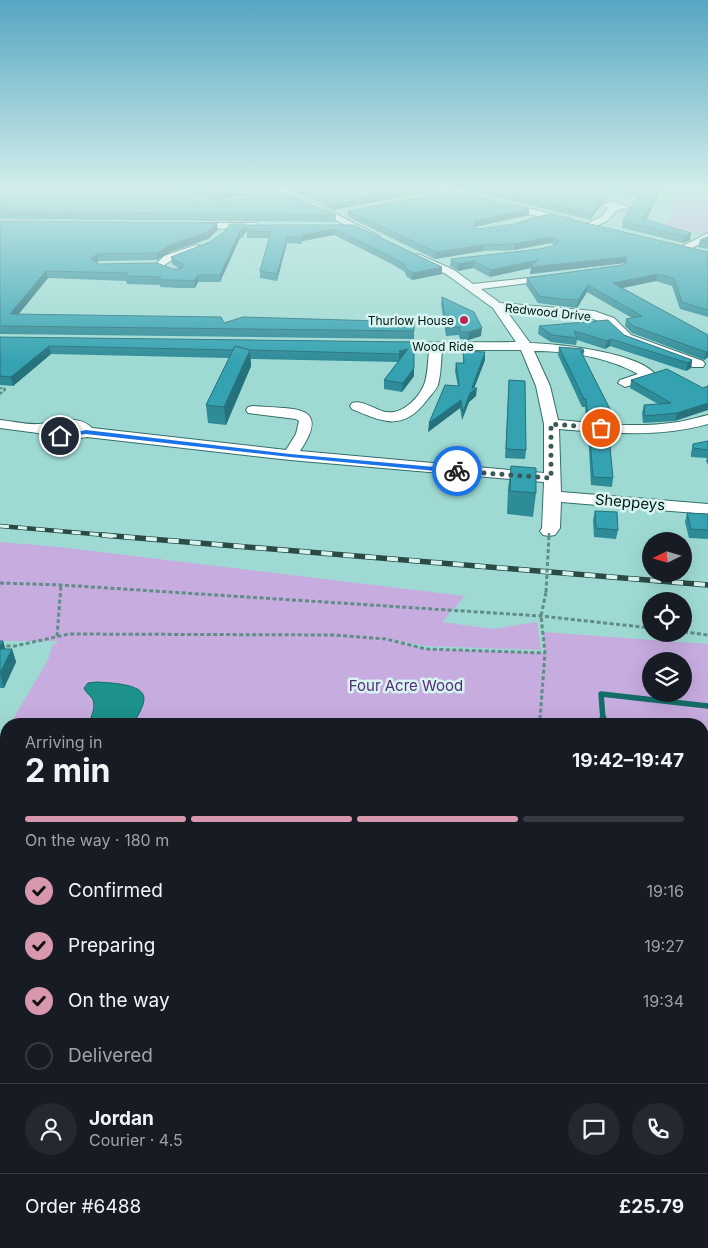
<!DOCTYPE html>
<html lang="en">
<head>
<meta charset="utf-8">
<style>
  body { margin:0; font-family:Inter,sans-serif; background:#242831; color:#f1f3f6; height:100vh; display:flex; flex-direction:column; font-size:19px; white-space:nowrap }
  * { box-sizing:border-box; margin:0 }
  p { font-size:16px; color:#9ea1a6 }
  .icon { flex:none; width:28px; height:28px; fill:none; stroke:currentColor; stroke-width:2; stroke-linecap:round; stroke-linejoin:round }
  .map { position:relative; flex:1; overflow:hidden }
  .panel { position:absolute; left:0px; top:718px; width:709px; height:531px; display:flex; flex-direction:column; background:#171b24; border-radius:20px 20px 0 0; box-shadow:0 5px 20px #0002 }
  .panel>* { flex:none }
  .needle { width:32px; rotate:265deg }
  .tools { position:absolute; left:642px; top:532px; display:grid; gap:10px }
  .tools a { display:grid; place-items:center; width:50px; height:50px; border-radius:50%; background:#171b24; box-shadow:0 5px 20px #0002; font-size:25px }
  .pin { position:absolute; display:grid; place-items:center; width:42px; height:42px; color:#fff; margin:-21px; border:2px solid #fff; border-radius:50%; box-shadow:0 1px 5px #0007 }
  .courier { position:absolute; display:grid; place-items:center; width:50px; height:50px; margin:-25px; border:4px solid #1a73e8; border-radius:50%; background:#fff; color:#222; box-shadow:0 1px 6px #0007 }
  .headline em { font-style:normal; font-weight:700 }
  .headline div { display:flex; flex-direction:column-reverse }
  .headline { display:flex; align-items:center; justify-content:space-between; height:85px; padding:0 25px }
  h1 { font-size:32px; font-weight:700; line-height:38px }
  .bar { display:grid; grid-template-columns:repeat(4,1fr); gap:8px 5px; align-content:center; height:60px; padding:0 25px }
  .bar i { height:6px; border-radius:4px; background:#363941 }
  .bar .on { background:#d798ae }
  .bar p { grid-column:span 4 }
  .line { display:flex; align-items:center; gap:12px; padding:0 25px; border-top:1px solid #363941 }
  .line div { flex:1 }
  .round { display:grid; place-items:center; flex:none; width:52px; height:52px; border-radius:26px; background:#242831 }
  ol { padding:0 25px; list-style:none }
  li { display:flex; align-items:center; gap:15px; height:55px }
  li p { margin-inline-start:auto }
  li .icon { padding:5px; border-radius:50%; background:#d798ae; color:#111; stroke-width:4 }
  li:last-child { color:#9ea1a6 }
  li i { width:28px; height:28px; border:2px solid #363941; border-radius:50% }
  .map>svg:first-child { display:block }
  .green { fill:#c7ace0; fill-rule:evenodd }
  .water { fill:#1c928a; stroke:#146d67 }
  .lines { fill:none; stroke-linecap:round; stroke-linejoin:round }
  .stream-far1 { stroke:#146d67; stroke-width:5.5 }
  .stream { stroke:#146d67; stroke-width:7 }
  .minor-casing { stroke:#346e69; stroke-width:2 }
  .path-far4 { stroke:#608d88; stroke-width:2; stroke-dasharray:2.5 1; stroke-linecap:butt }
  .path-far3 { stroke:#608d88; stroke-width:2.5; stroke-dasharray:3 2; stroke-linecap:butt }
  .path-far2 { stroke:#608d88; stroke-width:3; stroke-dasharray:4 2.5; stroke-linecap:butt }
  .path-far1 { stroke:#608d88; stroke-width:4; stroke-dasharray:5 3; stroke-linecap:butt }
  .path { stroke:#608d88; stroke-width:5; stroke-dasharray:6 4; stroke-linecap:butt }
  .minor { fill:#fff; fill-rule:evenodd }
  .rail-far1-casing { stroke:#2a4a46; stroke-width:4.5 }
  .rail-casing { stroke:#2a4a46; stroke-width:5.5 }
  .rail-far1 { stroke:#d7f4f1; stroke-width:3; stroke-dasharray:9; stroke-linecap:butt }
  .rail { stroke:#d7f4f1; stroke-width:4; stroke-dasharray:11; stroke-linecap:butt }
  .path-bridge-far1 { stroke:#608d88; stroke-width:2.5; stroke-dasharray:3 2; stroke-linecap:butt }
  .path-bridge { stroke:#608d88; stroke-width:3; stroke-dasharray:4 2.5; stroke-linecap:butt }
  .wall { fill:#2e8b98 }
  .shaded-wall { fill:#25717c }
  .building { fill:#35a2b1; stroke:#25717c }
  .route { fill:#1a73e8 }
  .done { stroke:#385b58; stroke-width:5; stroke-dasharray:0 9 }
  .poi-dot { fill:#b72856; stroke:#d7f4f1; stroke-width:2 }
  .labels { text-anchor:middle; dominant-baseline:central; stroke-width:5; stroke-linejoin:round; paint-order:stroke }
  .far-street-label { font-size:12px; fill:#011715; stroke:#d7f4f1 }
  .far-poi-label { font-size:12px; fill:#011715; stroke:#d7f4f1; text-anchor:end }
  .street-label { font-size:15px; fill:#011715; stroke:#d7f4f1 }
  .park-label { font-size:15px; fill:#552a76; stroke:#d7f4f1 }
</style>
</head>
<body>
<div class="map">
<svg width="708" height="1248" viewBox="0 0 708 1248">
  <rect width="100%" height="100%" fill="#9edad3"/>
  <path class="green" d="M687,188H708V234L663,226L671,218L674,201L690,195Z
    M603,199L641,203L633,215L594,211Z
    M0,542L59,547L465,596L442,622L493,629L537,622L541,650L426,646L382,638L426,649L545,653L543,632L708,644V1248H0V741L6,730V1242H702V724H10L48,660L52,646L59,641H0ZM651,661H684V694H651Z"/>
  <path class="water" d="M97,682C108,683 143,683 144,698C144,707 137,717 133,724H89C91,716 97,706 92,698C89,694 86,693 84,688L88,683Z"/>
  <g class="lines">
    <path class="stream-far1" d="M603,719L601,694L708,706"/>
    <path class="stream" d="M603,718V724
      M702,884L708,891"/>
    <defs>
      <path id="minor" d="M273,188H285L379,236L374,239L371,238Z
        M453,188H465L456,194H450L449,192Z
        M610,201L628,207L616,211L607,221L592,228H586V224L601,217L608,208L602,205Z
        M504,202L571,219L573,221L568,224L501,207L499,205Z
        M189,223H255L260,226L255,229L186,228L184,226Z
        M708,233V240L688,250H680L679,248Z
        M196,245L200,246V250L172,260L160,268L155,265L164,256Z
        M418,254L454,270L473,284L556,275L557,277L552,280L481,289L500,303L594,311L614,318L631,335L703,361L705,364L703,367H693L623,341L606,324L588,317L506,310L530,343C558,344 638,352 656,375L654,378L625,387L618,383L620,380L638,374C608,357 568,351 534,351L550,386L558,420C595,423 633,428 670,423C683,422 695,418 708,415V424C658,438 609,433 559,429L561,492L708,504V514L561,502L560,528L555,535L549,536L543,535L540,531L542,528L544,482L290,460L87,437L69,440H57L38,433L0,428V420C12,421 27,425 39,424C56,423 77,413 92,428L286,450L296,434L299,421L296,419L248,413L246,410L248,407L253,406C290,410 333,402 300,451L544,473V424L536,386L521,350H442C441,361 441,374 438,385C436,390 430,396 427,400C403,432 383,422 352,409L350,406L352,403C362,400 372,408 382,411C399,417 417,401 424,385C428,375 428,360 429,350H388L384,349L382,346L384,343L516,342L493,308L446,274L414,259L413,257L414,255ZM64,428L76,430L63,432L53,430Z"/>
    </defs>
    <use href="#minor" class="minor-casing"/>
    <path class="path-far4" d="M0,388L6,389L3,392"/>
    <path class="path-far3" d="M0,394L4,390"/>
    <path class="path-far2" d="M0,583L61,585L541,616L651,628
      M684,632L708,635
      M57,636L61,585
      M0,646H15L69,634L335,635L386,639L426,649L545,653
      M540,719L545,653L541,616L546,592"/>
    <path class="path-far1" d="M540,724V718
      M702,742H708"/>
    <path class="path" d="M702,1017L708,1027
      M603,1242V1248"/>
    <use href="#minor" class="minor"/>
    <defs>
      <path id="rail-far1" d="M0,526L117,536"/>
      <path id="rail" d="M102,535L708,585"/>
    </defs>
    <use href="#rail-far1" class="rail-far1-casing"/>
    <use href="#rail" class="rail-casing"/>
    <use href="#rail-far1" class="rail-far1"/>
    <use href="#rail" class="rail"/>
    <path class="path-bridge-far1" d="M549,536V531"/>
    <path class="path-bridge" d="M546,592L549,535"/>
  </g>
  <path class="wall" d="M169,188H274V191L257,194L214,200L189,197Z
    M290,188H447L333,210Z
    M459,188H662L646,220L691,233L690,240L683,243L622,228L623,221L637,196L608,195L590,220Z
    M172,195L207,202L336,215V222L0,219V196Z
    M348,211L529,215L475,227V228L478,229L708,252V317L680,309L672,286L656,281L622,288L708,335V357L704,360L632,333L625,326L626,319L632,318L587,292L577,308L560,306L538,303L526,285L527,278L622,265L625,263L530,274L531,268L490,277L473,268L458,271L450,266L451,259L539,249L553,246L554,245L551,243L514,250L483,251L435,259L348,217Z
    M0,221L218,230L208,239L170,252L157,260L99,261L97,263L98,264L173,269H180L172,264L171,257L210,242L225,231H246L242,238H240L220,282H198L195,288H178L160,287V285L127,284L126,281L48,278L18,315L224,323L414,322V339L0,334Z
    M246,225H354L442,267V274L412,280L406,276L405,272L392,264L334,235L302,241L301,244L287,243L277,281L260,278V271L269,238H247Z
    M708,237V249L698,247L700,240Z
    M442,297L481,336L468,340L460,339L459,335L446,336L441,304Z
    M539,326L624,335L692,360L691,368L686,371L610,346L605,349L577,340L576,345L551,342L538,334Z
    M0,337L414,342V376L402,392L384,389V380L398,362L251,359V366L226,425L208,423L206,405L229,358L51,354L13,386L0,385Z
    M559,347L583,349L584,352L583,357L612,413L611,421L586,420L585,407H582L558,355Z
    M463,351L485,360L474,388L476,396L469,402L462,420L460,408L428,432L458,386L455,371L456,363H463Z
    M509,380L526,450L525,459L505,458Z
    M631,380L703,388L675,421L643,423L642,413L644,405L658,404L630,388Z
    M589,425L613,478L612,487L591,485L588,433Z
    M708,441V465L706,461L707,458L691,457V453L693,444Z
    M511,466L536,493L533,517L507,514L508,489Z
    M595,511L618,530L616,539L594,537L593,520Z
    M687,513L708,514V539L689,538L685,522Z
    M0,641H3L5,649H12L16,662L4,688H0Z"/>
  <path class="shaded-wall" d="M253,188H274V191L257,194L214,200V193Z
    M414,188H447L333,210V204Z
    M660,188H662L643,226L644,219Z
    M609,189L608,195L590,220L591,214Z
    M529,209V215L475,227L473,234L475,221Z
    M217,223L218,230L208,239L170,252L157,260V253L170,245Z
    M245,224L246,231L242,238V231Z
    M334,229V235L302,241L301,244L302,235Z
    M240,231V238L220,282V275Z
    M691,233L690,240L683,243L684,236Z
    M287,237V243L277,281V274Z
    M551,237V243L514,250V244Z
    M483,245V251L435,259L436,252Z
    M98,254L99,261L92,265L91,258Z
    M626,257L625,263L530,274L531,268L490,277L491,270L538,260Z
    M473,261V268L458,271V264Z
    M442,267V274L412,280L413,273Z
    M46,271L48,278L12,322L10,314Z
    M658,274L656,281L612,290L613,283Z
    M198,275V282L195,288L194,281Z
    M588,285L587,292L577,308L578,300Z
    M482,328L481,336L468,340L469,332Z
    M611,339L610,346L605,349L607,341Z
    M49,346L51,354L13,386L11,377Z
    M408,349L399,360V351Z
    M250,350L251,366L226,425L224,407Z
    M708,351V357L704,360L706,352Z
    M485,352V360L473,391L477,388L476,396L469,402L462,420L463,412Z
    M692,360L691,368L686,371L688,363Z
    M414,368V376L402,392L403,383Z
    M461,400L460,408L428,432L429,423Z
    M708,403V410L675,421L677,413Z
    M3,641L7,654L0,651V647Z
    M12,649L16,662L4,688L0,673Z"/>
  <path class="building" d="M9,188H159L172,195L207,202L240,199L285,192L336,215L0,212V196Z
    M183,188H253L214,193L189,191Z
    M302,188H414L333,204Z
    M485,188H660L644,219L691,233L684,236L623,221L641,190L609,189L591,214Z
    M453,191L529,209L475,221L474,228L478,229L514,224L548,214L708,252V310L682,302L674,278L658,274L613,283L708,335V351L706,352L633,326L626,319L642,316L588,285L578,300L561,299L539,296L527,278L622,265L627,263L626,257L531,267L538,260L491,270L473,261L458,264L451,259L539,249L553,246L559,241L551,237L514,244L483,245L436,252L348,211Z
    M0,221L217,223L207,232L170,245L157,253L98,254L91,258L98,264L157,263L173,269H181L184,265L171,257L210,242L225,231L230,224H245L242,231H240L220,275H198L194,281L177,280H159L161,277L126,276L128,273L46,271L10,314L221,317L224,323L243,317L414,322V331L0,326Z
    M246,225H354L442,267L413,273L406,269L405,265L392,257L334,229L302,235L301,237H287L277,274L260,271L271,232L247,231Z
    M707,237H708V242L700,240Z
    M442,297L474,312L482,328L469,332H460V327L446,328Z
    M608,320L624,335L692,360L688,363L611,339L607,341L574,331L577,338L552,335L539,326Z
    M0,337L414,342V368L403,383L384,380L408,349L399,351L400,354L250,350L235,346L233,350L49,346L11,377L0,376Z
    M235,346L250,350L224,407L206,405Z
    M559,347L583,349L584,352L580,350L612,413L587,411L586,399H584Z
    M463,351L485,352L472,388H477L470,393L463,412L461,400L429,423L445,385L459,386L456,363H464Z
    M667,369L703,388L708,386V403L677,413L645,416L644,405L671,403L631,380Z
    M509,380L525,381L526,450L506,449Z
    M589,425L608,426L613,478L593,477Z
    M708,441V450L693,448V444Z
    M511,466L536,468V493L510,491Z
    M595,511L617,512L618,530L596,528Z
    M687,513L708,514V530L691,529Z
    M0,641H3L0,647Z
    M0,649H12L0,673Z"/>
  <linearGradient id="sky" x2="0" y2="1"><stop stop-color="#56a6c2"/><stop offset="0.52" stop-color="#d3eeeb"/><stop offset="1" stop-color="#d3eeeb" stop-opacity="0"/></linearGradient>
  <rect width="708" height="363" fill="url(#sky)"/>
  <path class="route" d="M86,430L290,454L457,469L460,471L457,473L290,457L86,434L60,437L57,436Z"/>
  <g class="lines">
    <path class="done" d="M457,471L551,478V424L601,428"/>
  </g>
  <circle class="poi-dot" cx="464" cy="320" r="5"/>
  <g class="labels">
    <g class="far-street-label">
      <text transform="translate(548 312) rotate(6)">Redwood Drive</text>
      <text x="443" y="346">Wood Ride</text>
    </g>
    <g class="far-poi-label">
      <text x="454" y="320">Thurlow House</text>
    </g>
    <g class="street-label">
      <text transform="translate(630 502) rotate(5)">Sheppeys</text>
    </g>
    <g class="park-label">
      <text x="406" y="685">Four Acre Wood</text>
    </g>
  </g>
</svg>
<div class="tools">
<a><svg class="needle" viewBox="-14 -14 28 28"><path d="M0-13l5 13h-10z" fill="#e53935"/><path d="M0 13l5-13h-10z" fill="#9ea1a6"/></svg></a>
<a><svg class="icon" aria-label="locate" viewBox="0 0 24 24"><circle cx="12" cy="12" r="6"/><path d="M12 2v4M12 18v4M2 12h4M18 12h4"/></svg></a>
<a><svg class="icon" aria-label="layers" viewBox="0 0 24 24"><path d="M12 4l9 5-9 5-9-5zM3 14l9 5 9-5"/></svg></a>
</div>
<div class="pin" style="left:601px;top:428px;background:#ea580c"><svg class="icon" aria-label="bag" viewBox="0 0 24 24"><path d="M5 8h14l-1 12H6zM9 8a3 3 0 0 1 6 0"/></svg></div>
<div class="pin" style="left:60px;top:436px;background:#1f2937"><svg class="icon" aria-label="home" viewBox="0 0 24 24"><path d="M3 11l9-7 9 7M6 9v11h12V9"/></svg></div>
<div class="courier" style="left:457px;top:471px"><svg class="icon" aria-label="bike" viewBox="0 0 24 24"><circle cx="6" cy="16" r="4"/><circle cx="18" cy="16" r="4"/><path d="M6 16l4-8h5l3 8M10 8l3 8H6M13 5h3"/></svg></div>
<section class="panel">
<div class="headline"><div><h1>2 min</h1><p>Arriving in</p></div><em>19:42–19:47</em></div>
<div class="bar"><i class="on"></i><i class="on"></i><i class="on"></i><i></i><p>On the way · 180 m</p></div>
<ol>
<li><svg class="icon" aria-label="check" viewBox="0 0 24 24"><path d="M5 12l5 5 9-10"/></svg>Confirmed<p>19:16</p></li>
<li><svg class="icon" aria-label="check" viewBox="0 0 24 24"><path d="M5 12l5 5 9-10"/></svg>Preparing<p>19:27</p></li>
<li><svg class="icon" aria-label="check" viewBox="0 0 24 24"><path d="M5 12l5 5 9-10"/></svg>On the way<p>19:34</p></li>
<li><i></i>Delivered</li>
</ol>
<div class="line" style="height:90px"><a class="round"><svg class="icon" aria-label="person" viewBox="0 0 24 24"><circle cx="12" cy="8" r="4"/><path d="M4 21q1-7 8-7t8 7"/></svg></a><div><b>Jordan</b><p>Courier · 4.5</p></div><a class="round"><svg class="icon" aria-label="chat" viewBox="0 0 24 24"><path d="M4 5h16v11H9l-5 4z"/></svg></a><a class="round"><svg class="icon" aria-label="phone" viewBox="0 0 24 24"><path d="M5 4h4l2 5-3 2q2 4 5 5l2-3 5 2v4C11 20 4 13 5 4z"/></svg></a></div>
<div class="line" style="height:65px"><div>Order #6488</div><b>£25.79</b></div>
</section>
</div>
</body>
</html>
